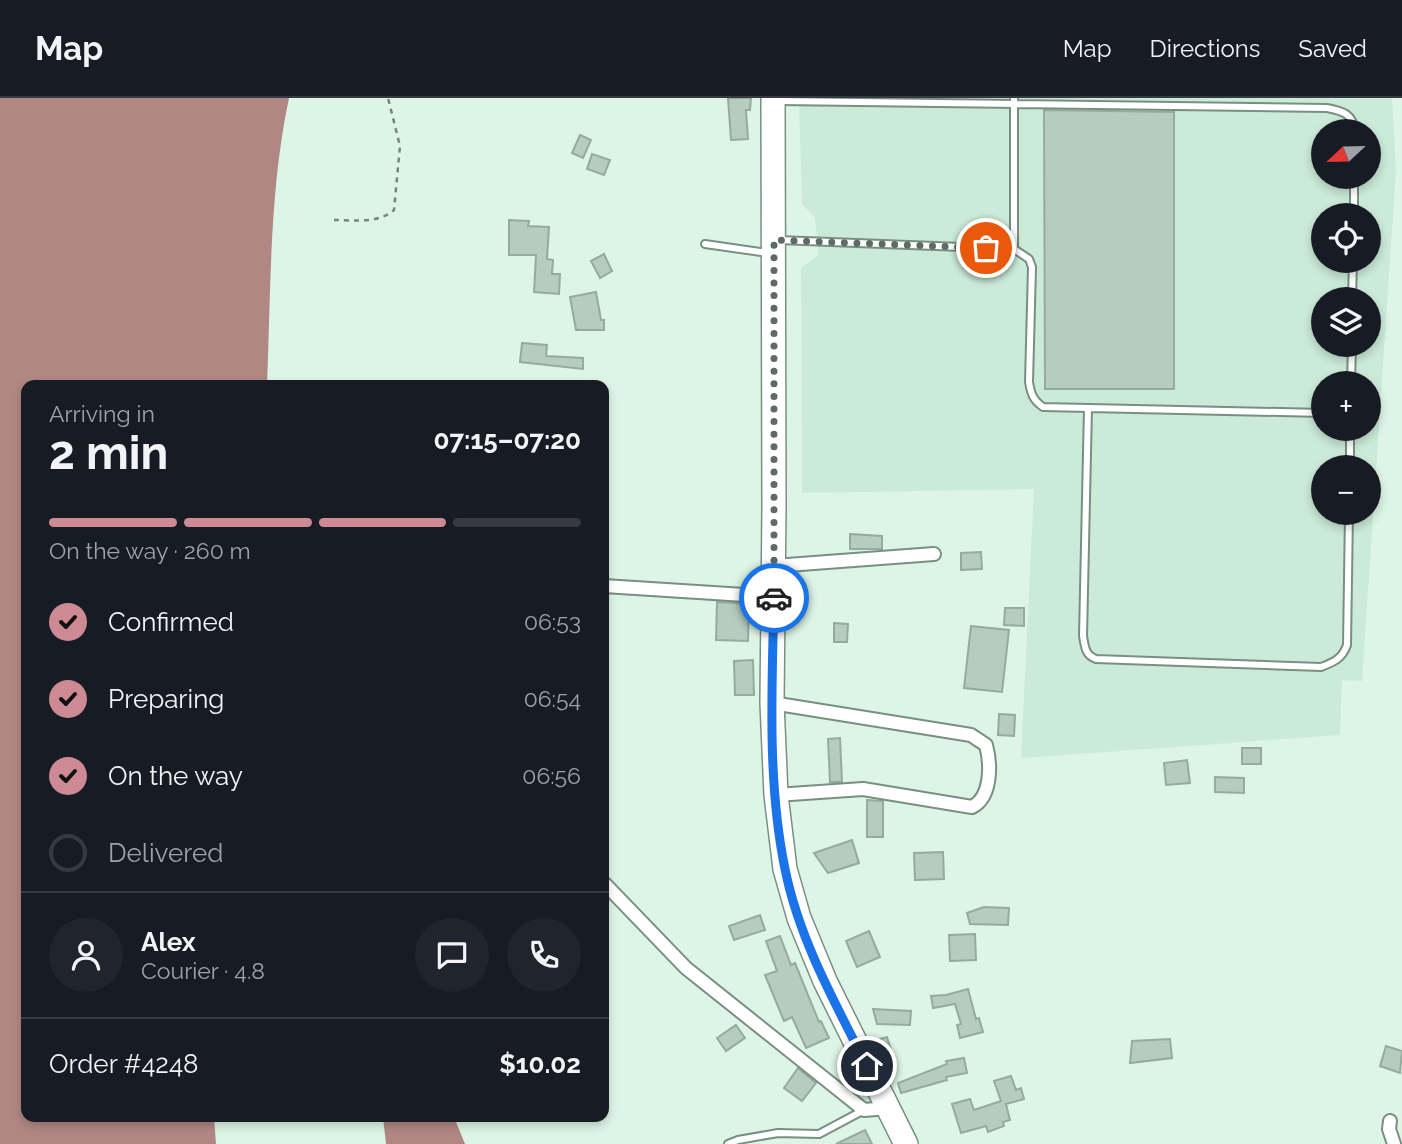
<!DOCTYPE html>
<html lang="en">
<head>
<meta charset="utf-8">
<style>
  body { margin:0; font-family:Raleway,sans-serif; background:#20242c; color:#f1f3f6; height:100vh; display:flex; flex-direction:column; font-size:26px; white-space:nowrap }
  * { box-sizing:border-box; margin:0 }
  p { font-size:23px; color:#9ea1a6 }
  .icon { flex:none; width:38px; height:38px; fill:none; stroke:currentColor; stroke-width:2; stroke-linecap:round; stroke-linejoin:round }
  .map { position:relative; flex:1; overflow:hidden }
  .side { position:absolute; left:21px; top:282px; width:588px; height:742px; display:flex; flex-direction:column; background:#171b24; border-radius:14px; box-shadow:0 4px 10px #0003 }
  .side>* { flex:none }
  .needle { width:46px; rotate:248deg }
  .buttons { position:absolute; left:1311px; top:21px; display:grid; gap:14px }
  .buttons a { display:grid; place-items:center; width:70px; height:70px; border-radius:50%; background:#171b24; box-shadow:0 4px 10px #0003; font-size:35px }
  .pin { position:absolute; display:grid; place-items:center; width:60px; height:60px; color:#fff; margin:-30px; border:4px solid #fff; border-radius:50%; box-shadow:0 2px 7px #0007 }
  .courier { position:absolute; display:grid; place-items:center; width:70px; height:70px; margin:-35px; border:5px solid #1a73e8; border-radius:50%; background:#fff; color:#222; box-shadow:0 2px 9px #0007 }
  .summary em { font-style:normal; font-weight:700 }
  .summary div { display:flex; flex-direction:column-reverse }
  .summary { display:flex; align-items:center; justify-content:space-between; height:119px; padding:0 28px }
  h1 { font-size:46px; font-weight:700; line-height:52px }
  .bar { display:grid; grid-template-columns:repeat(4,1fr); gap:10px 7px; align-content:center; height:84px; padding:0 28px }
  .bar i { height:9px; border-radius:5px; background:#363941 }
  .bar .on { background:#ce8a94 }
  .bar p { grid-column:span 4 }
  .line { display:flex; align-items:center; gap:18px; padding:0 28px; border-top:2px solid #363941 }
  .line div { flex:1 }
  .round { display:grid; place-items:center; flex:none; width:74px; height:74px; border-radius:37px; background:#20242c }
  ol { padding:0 28px; list-style:none }
  li { display:flex; align-items:center; gap:21px; height:77px }
  li p { margin-inline-start:auto }
  li .icon { padding:7px; border-radius:50%; background:#ce8a94; color:#111; stroke-width:4 }
  li:last-child { color:#9ea1a6 }
  li i { width:38px; height:38px; border:4px solid #363941; border-radius:50% }
  header { display:flex; align-items:center; gap:42px; box-sizing:border-box; height:98px; padding:0 35px; background:#171b24; border-bottom:2px solid #363941 }
  header strong { font-size:33px }
  nav { display:flex; gap:38px; margin-inline-start:auto; font-size:24px }
  .map>svg:first-child { display:block }
  .built { fill:#cbead7; fill-rule:evenodd }
  .water { fill:#b08783 }
  .building { fill:#b5ccbe; stroke:#94ab9d; stroke-width:2 }
  .lines { fill:none; stroke-linecap:round; stroke-linejoin:round }
  .lane-casing { stroke:#798f82; stroke-width:10 }
  .street-casing { stroke:#798f82; stroke-width:16 }
  .highway-casing { stroke:#798f82; stroke-width:26 }
  .path { stroke:#76867c; stroke-width:2.5; stroke-dasharray:5 5; stroke-linecap:butt }
  .lane { stroke:#fff; stroke-width:6 }
  .street { stroke:#fff; stroke-width:12 }
  .highway { stroke:#fff; stroke-width:23 }
  .done { stroke:#5e6b63; stroke-width:7; stroke-dasharray:0 12.6 }
  .route { stroke:#1a73e8; stroke-width:9 }
</style>
</head>
<body>
<header>
<strong>Map</strong>
<nav><a>Map</a><a>Directions</a><a>Saved</a></nav>
</header>
<div class="map">
<svg width="1402" height="1046" viewBox="0 0 1402 1046">
  <rect width="100%" height="100%" fill="#ddf5e6"/>
  <path class="built" d="M799,0H1392L1396,72L1362,583L1342,582L1340,637L1021,660L1034,391L802,395L801,170L818,157L815,119L802,106ZM1323,33H1368V79H1323ZM1323,117H1368V163H1323ZM1323,201H1368V247H1323ZM1323,285H1368V331H1323ZM1323,369H1368V415H1323Z"/>
  <path class="water" d="M0,0H289C269,94 271,191 267,287H26V1018L214,1019L216,1046H0Z
    M383,1019H454L465,1046H386Z"/>
  <path class="building" d="M728,0H751L750,12H746L748,41L731,42Z
    M1044,12L1174,14V291H1045Z
    M580,37L591,42L583,60L572,55Z
    M592,56L610,62L604,77L587,71Z
    M509,122L529,123L528,128L549,129L547,161L553,162L552,176H560L559,196L534,194L536,157H509Z
    M604,156L612,173L600,180L591,163Z
    M596,194L601,222H604V232H576L570,199Z
    M522,245L547,247L546,258L583,260V271L520,264Z
    M850,436L882,438V451H850Z
    M981,454L982,471L961,472V455Z
    M717,504L749,506L748,543L716,542Z
    M1005,510H1024V528L1004,527Z
    M834,525L848,526L847,544H834Z
    M971,528L1009,532L1002,594L964,590Z
    M753,562L754,597H735L734,563Z
    M999,616L1015,617L1014,638L998,637Z
    M840,640L842,684H830L828,641Z
    M1242,650H1261V666H1242Z
    M1187,662L1190,685L1166,687L1164,665Z
    M1215,679L1244,680V695L1215,694Z
    M867,702L883,703V739H867Z
    M852,742L859,765L828,775L814,755Z
    M943,754L944,781L915,782L914,755Z
    M984,809L1009,810L1008,827L970,826L967,815Z
    M760,817L765,832L734,842L729,828Z
    M869,833L880,859L857,869L846,843Z
    M975,836L976,862L950,863L949,837Z
    M780,838L791,867L795,865L819,924L821,923L829,940L806,950L792,919L784,923L765,877L777,873L766,843Z
    M968,891L976,921L979,920L983,934L960,940L957,927L961,926L955,906L933,910L931,898L946,897Z
    M873,911L911,913L910,927L877,926Z
    M736,927L745,940L726,953L717,940Z
    M887,939L894,961L883,964L877,942Z
    M1170,941L1172,960L1130,965L1132,943Z
    M1386,948L1402,953L1400,975L1380,968Z
    M964,960L967,975L946,979L947,982L901,995L898,985L947,966L946,963Z
    M798,970L816,985L802,1003L784,990Z
    M1011,978L1016,992L1021,990L1024,1001L1006,1006L1010,1022L1003,1024L1004,1028L988,1034L986,1028L961,1035L952,1006L970,1001L974,1012L1001,1003L994,983Z
    M865,1032L872,1046H836Z"/>
  <g class="lines">
    <defs>
      <path id="lane" d="M779,3L1327,10C1343,13 1353,16 1355,33
        M1354,117V79
        M778,142L1014,151V0
        M705,146L768,155
        M1014,151L1029,161L1032,169L1029,284C1031,296 1033,302 1043,309L1323,315
        M1352,201L1353,163
        M1351,285L1352,247
        M1088,310L1083,538C1085,549 1085,557 1096,561L1321,569C1334,564 1342,561 1347,547L1349,415
        M1350,369V331
        M728,1046L738,1042L778,1035L819,1036L864,1012"/>
      <path id="street" d="M774,468L934,456
        M604,488L774,499
        M772,605L971,637L986,647C991,666 992,699 972,709L863,691L776,697
        M604,785L686,870L864,1012L888,1010
        M1390,1023L1389,1031L1394,1046"/>
      <path id="highway" d="M773,0L774,408L772,605L776,697L785,771L799,820L825,883L906,1046"/>
    </defs>
    <use href="#lane" class="lane-casing"/>
    <use href="#street" class="street-casing"/>
    <use href="#highway" class="highway-casing"/>
    <path class="path" d="M334,122C353,122 378,126 394,112L400,48L388,0"/>
    <use href="#lane" class="lane"/>
    <use href="#street" class="street"/>
    <use href="#highway" class="highway"/>
  </g>
  <g class="lines">
    <path class="done" d="M774,500V142L986,150"/>
    <path class="route" d="M774,500C772,588 767,684 785,771C799,841 835,905 867,968"/>
  </g>
</svg>
<div class="buttons">
<a><svg class="needle" viewBox="-14 -14 28 28"><path d="M0-13l5 13h-10z" fill="#e53935"/><path d="M0 13l5-13h-10z" fill="#9ea1a6"/></svg></a>
<a><svg class="icon" aria-label="locate" viewBox="0 0 24 24"><circle cx="12" cy="12" r="6"/><path d="M12 2v4M12 18v4M2 12h4M18 12h4"/></svg></a>
<a><svg class="icon" aria-label="layers" viewBox="0 0 24 24"><path d="M12 4l9 5-9 5-9-5zM3 14l9 5 9-5"/></svg></a>
<a>+</a>
<a>−</a>
</div>
<div class="pin" style="left:986px;top:150px;background:#ea580c"><svg class="icon" aria-label="bag" viewBox="0 0 24 24"><path d="M5 8h14l-1 12H6zM9 8a3 3 0 0 1 6 0"/></svg></div>
<div class="pin" style="left:867px;top:968px;background:#1f2937"><svg class="icon" aria-label="home" viewBox="0 0 24 24"><path d="M3 11l9-7 9 7M6 9v11h12V9"/></svg></div>
<div class="courier" style="left:774px;top:500px"><svg class="icon" aria-label="car" viewBox="0 0 24 24"><path d="M5 17H2v-5l4-1 3-4h7l3 4 3 1v5h-3M9 17h6M6 11h13"/><circle cx="7" cy="17" r="2"/><circle cx="17" cy="17" r="2"/></svg></div>
<section class="side">
<div class="summary"><div><h1>2 min</h1><p>Arriving in</p></div><em>07:15–07:20</em></div>
<div class="bar"><i class="on"></i><i class="on"></i><i class="on"></i><i></i><p>On the way · 260 m</p></div>
<ol>
<li><svg class="icon" aria-label="check" viewBox="0 0 24 24"><path d="M5 12l5 5 9-10"/></svg>Confirmed<p>06:53</p></li>
<li><svg class="icon" aria-label="check" viewBox="0 0 24 24"><path d="M5 12l5 5 9-10"/></svg>Preparing<p>06:54</p></li>
<li><svg class="icon" aria-label="check" viewBox="0 0 24 24"><path d="M5 12l5 5 9-10"/></svg>On the way<p>06:56</p></li>
<li><i></i>Delivered</li>
</ol>
<div class="line" style="height:126px"><a class="round"><svg class="icon" aria-label="person" viewBox="0 0 24 24"><circle cx="12" cy="8" r="4"/><path d="M4 21q1-7 8-7t8 7"/></svg></a><div><b>Alex</b><p>Courier · 4.8</p></div><a class="round"><svg class="icon" aria-label="chat" viewBox="0 0 24 24"><path d="M4 5h16v11H9l-5 4z"/></svg></a><a class="round"><svg class="icon" aria-label="phone" viewBox="0 0 24 24"><path d="M5 4h4l2 5-3 2q2 4 5 5l2-3 5 2v4C11 20 4 13 5 4z"/></svg></a></div>
<div class="line" style="height:91px"><div>Order #4248</div><b>$10.02</b></div>
</section>
</div>
</body>
</html>
